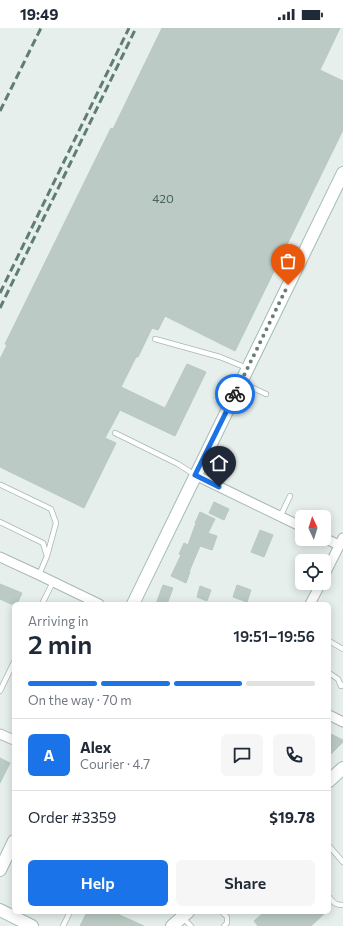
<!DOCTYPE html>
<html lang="en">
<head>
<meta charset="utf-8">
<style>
  body { margin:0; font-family:Commissioner,sans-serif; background:#f6f6f7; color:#1f2937; height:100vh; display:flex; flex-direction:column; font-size:15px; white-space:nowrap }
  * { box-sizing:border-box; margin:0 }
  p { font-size:13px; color:#747a83 }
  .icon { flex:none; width:22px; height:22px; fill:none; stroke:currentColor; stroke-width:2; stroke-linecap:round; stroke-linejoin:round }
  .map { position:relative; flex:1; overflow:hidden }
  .panel { position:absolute; left:12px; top:574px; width:319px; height:312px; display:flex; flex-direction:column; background:#fff; border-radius:6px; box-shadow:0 2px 10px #0003 }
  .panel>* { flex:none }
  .needle { width:26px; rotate:356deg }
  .buttons { position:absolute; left:295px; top:482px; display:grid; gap:8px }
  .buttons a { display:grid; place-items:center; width:36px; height:36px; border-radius:6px; background:#fff; box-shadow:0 2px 10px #0003; font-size:20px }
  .pin { position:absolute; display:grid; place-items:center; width:34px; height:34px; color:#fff; margin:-41px -17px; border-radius:50% 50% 50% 0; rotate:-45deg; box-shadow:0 0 4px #0007 }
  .pin .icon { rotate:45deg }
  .courier { position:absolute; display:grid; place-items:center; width:40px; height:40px; margin:-20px; border:3px solid #1a73e8; border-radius:50%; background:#fff; color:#222; box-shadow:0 1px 5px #0007 }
  .head em { font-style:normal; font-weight:600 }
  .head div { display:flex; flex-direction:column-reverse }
  .head { display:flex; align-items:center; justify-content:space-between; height:68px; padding:0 16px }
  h1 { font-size:26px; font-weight:600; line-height:30px }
  .bar { display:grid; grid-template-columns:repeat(4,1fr); gap:6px 4px; align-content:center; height:48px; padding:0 16px }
  .bar i { height:5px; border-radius:3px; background:#e0e1e3 }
  .bar .active { background:#1a73e8 }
  .bar p { grid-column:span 4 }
  .line { display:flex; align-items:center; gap:10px; padding:0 16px; border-top:1px solid #e0e1e3 }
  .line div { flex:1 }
  .round { display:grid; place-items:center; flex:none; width:42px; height:42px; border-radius:6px; background:#f6f6f7 }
  .primary-button { display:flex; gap:8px; margin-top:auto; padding:8px 16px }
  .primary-button a { flex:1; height:46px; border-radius:6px; background:#1a73e8; color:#fff; font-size:16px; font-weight:600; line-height:46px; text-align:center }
  .primary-button a+a { background:#f6f6f7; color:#1f2937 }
  .status { display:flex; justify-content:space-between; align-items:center; height:28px; padding:0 20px; background:#fff; direction:ltr }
  .status svg { height:11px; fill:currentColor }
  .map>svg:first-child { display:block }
  .building { fill:#bbcac4; stroke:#b8c9c2 }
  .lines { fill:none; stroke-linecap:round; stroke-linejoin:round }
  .lane-casing { stroke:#a8b8b2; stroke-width:6 }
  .street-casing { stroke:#a8b8b2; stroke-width:11 }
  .secondary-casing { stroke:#a4bbb3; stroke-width:14 }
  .lane { stroke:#fff; stroke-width:4.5 }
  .street { stroke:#fff; stroke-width:9 }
  .secondary { stroke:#fff; stroke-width:12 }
  .rail { stroke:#5f7d75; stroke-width:3; stroke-dasharray:8 4; stroke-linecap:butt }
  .done { stroke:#687f78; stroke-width:4; stroke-dasharray:0 7.2 }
  .route { stroke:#1a73e8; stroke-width:5 }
  .labels { text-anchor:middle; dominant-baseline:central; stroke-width:3; stroke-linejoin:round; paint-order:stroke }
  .number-label { font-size:12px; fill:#4a645c }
</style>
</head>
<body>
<div class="status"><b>19:49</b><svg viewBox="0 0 49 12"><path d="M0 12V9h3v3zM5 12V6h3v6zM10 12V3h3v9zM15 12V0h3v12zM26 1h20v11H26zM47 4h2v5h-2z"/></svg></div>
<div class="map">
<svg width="343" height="898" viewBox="0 0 343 898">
  <rect width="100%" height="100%" fill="#e6efeb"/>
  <path class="building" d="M162,0H340L320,42L343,53V102L235,323L165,288L158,302L152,300L138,329H136L121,359L165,380L187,336L206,344L175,408L120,382L105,410L116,415L84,480L0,439V331L7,317L5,316L111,100L113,101Z
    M214,474L229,481L224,492L209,485Z
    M200,484L215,491L208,505L217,508L212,522L200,518L189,544H190L186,555L171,548L181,527L179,526L184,515L188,517L196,495H195Z
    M260,502L273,507L264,529L251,524Z
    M0,556L22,565L17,576H11L0,571Z
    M163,557L173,560L167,576H156Z
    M237,557L251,562L247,574L233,569Z
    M200,558L211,562L207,573L197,569Z
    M329,705L343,712V714L329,728Z
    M0,730L10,735L0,755Z
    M87,884H113L144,898H80Z
    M264,884H326L311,898H258L254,893Z"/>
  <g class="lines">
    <defs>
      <path id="lane" d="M155,311L220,329L247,340
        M242,355L266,366
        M115,405L178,436L195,447
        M1,457L51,481L56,495L47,528
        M280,489L290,468
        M0,494L43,515L47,528L39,547
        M42,576L53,554
        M329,613L343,621
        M329,645L338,651L341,658L343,657
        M0,663L14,634
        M329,818L343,834
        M329,869C334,875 335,877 343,877
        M222,884L227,889V895L224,898
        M183,890L191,898
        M63,898L70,884"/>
      <path id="street" d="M195,447L302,499
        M324,510L339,517
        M0,529L39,547L99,576
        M324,548L343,510
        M310,576L321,555
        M329,687L343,694
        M0,706L14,712"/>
      <path id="secondary" d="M133,576L343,145
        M329,753L343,740
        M0,842L14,813
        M0,882L32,898
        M172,898L188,884"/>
    </defs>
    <use href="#lane" class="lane-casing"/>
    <use href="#street" class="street-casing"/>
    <use href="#secondary" class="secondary-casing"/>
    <use href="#lane" class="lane"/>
    <use href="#street" class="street"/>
    <use href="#secondary" class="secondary"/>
    <path class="rail" d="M0,83L41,0
      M0,265L129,0
      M0,280L136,0"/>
  </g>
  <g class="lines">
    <path class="done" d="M235,366L288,257"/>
    <path class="route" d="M219,459L195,447L235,366"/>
  </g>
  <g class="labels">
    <g class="number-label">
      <text x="163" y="170">420</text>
    </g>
  </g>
</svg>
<div class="buttons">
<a><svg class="needle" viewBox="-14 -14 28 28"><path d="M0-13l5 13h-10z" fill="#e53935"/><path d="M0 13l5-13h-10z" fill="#747a83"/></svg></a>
<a><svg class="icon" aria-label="locate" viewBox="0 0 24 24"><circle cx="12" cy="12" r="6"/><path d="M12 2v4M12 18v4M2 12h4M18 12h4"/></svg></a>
</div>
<div class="pin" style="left:288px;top:257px;background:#ea580c"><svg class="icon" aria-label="bag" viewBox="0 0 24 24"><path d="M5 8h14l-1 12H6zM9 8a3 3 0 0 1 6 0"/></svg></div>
<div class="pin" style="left:219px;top:459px;background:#1f2937"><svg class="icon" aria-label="home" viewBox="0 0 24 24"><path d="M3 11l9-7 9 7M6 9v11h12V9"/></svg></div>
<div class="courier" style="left:235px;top:366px"><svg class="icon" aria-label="bike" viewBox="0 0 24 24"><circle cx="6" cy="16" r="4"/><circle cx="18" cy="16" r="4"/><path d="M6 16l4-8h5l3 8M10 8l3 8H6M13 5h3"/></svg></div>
<section class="panel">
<div class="head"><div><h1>2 min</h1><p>Arriving in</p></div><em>19:51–19:56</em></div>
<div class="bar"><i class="active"></i><i class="active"></i><i class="active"></i><i></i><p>On the way · 70 m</p></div>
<div class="line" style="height:72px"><b class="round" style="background:#1a73e8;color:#fff">A</b><div><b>Alex</b><p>Courier · 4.7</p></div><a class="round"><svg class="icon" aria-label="chat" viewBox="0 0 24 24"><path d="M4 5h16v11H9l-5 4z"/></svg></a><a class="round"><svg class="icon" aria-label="phone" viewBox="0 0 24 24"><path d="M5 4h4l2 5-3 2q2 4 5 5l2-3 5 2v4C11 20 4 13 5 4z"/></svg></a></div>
<div class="line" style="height:52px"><div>Order #3359</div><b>$19.78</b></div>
<div class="primary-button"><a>Help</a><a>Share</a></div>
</section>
</div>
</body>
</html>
